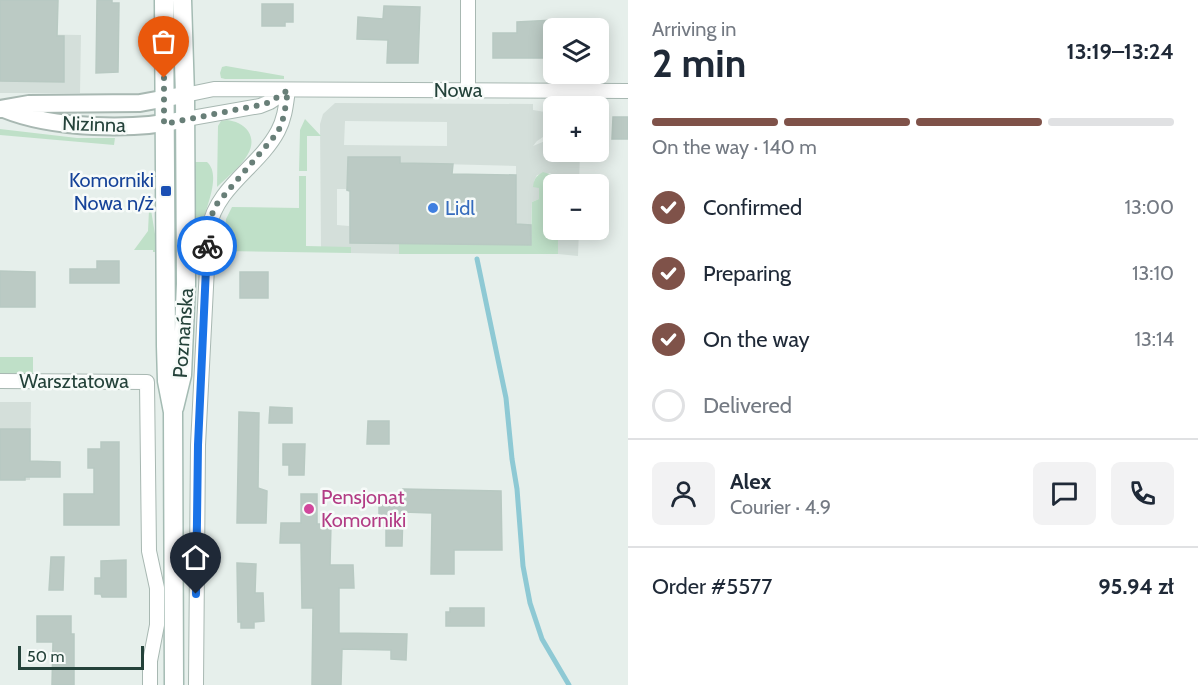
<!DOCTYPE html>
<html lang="en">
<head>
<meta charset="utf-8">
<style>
  body { margin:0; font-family:Cabin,sans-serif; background:#f2f2f3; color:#1f2937; height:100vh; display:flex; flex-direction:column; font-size:22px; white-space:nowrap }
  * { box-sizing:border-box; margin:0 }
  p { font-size:20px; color:#747a83 }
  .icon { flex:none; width:33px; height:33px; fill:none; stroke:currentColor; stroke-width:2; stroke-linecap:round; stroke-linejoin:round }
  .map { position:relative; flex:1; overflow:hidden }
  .details { display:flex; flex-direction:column; background:#fff; width:570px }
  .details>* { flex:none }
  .fabs { position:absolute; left:543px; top:18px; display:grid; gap:12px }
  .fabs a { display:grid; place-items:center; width:66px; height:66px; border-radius:9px; background:#fff; box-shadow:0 3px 15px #0003; font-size:30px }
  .scale { position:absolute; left:18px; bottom:15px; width:126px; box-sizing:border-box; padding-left:6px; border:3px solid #24423a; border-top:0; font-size:16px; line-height:21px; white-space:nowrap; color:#24423a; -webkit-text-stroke:4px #f7fbf9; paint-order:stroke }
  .pin { position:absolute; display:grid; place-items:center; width:51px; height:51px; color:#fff; margin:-62px -26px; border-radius:50% 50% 50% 0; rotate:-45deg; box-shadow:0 0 6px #0007 }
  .pin .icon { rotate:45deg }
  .courier { position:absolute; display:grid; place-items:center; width:60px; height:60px; margin:-30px; border:4px solid #1a73e8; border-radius:50%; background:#fff; color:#222; box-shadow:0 2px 8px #0007 }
  .headline em { font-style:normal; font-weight:700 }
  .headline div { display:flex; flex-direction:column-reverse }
  .headline { display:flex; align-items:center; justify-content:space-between; height:102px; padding:0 24px }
  h1 { font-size:39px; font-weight:700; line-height:45px }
  .bar { display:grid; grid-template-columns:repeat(4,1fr); gap:9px 6px; align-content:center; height:72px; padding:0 24px }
  .bar i { height:8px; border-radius:4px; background:#e0e1e3 }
  .bar .active { background:#7f5249 }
  .bar p { grid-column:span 4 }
  .line { display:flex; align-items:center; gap:15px; padding:0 24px; border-top:2px solid #e0e1e3 }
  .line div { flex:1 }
  .round { display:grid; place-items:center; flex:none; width:63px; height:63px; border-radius:9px; background:#f2f2f3 }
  ol { padding:0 24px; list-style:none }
  li { display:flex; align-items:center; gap:18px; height:66px }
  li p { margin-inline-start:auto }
  li .icon { padding:6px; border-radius:50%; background:#7f5249; color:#fff; stroke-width:4 }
  li:last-child { color:#747a83 }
  li i { width:33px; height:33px; border:3px solid #e0e1e3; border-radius:50% }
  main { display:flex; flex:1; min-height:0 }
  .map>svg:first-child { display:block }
  .built { fill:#d4dfda; fill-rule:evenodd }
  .green { fill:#bfe0c8 }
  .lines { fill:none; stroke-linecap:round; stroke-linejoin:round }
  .stream { stroke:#8ec9d4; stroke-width:5 }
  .building { fill:#bbcac4; stroke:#b8c9c2; stroke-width:1.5 }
  .minor-casing { stroke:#a8b8b2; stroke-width:16 }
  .tertiary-casing { stroke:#a8b8b2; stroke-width:20 }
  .secondary-casing { stroke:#a4bbb3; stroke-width:21 }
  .minor { stroke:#fff; stroke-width:14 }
  .tertiary { stroke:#fff; stroke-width:16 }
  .secondary { stroke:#fff; stroke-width:18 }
  .done { stroke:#687f78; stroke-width:6; stroke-dasharray:0 10.8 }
  .route { stroke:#1a73e8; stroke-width:8 }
  .transit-dot { fill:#1a4fb4; stroke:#f7fbf9; stroke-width:2 }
  .shop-dot { fill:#3f7fe0; stroke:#f7fbf9; stroke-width:2 }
  .hotel-dot { fill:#d1479c; stroke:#f7fbf9; stroke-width:2 }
  .labels { text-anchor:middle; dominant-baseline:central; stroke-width:5; stroke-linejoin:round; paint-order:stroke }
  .street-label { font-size:20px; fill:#24423a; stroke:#f7fbf9 }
  .transit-label { font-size:20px; fill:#164399; stroke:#f7fbf9; text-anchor:end }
  .shop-label { font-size:20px; fill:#366cbe; stroke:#f7fbf9; text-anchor:start }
  .hotel-label { font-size:20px; fill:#b23c85; stroke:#f7fbf9; text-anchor:start }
</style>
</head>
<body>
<main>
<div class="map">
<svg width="628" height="685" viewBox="0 0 628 685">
  <rect width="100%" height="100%" fill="#e6efeb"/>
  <path class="built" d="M0,0L19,34L81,35L80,93H0Z
    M335,103L533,104V110L545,112L550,123L546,135L537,141L533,146L550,139L553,134L554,152H580L579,184H558L556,178L550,173L537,175L534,181V187H539V199L532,202L531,225L516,224V166L400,163V157H348L347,190L350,191V243L399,244V254L351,253V248L321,247L320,124L323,114ZM345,121L447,122V146L344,145ZM337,189H346V191L350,192L349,226L337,225Z
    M558,230H579L578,256L558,254Z
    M0,402H31L30,480H0Z"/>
  <path class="green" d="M226,66L284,76V79H225L221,78L220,73L222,67Z
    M305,119L321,136H307V171H299L300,130Z
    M227,120C235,121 243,124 248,131C262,152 230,174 217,187L218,126L221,121Z
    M0,129L77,138H115L114,145L0,135Z
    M195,162H207C223,176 203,212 201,231H196Z
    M543,172L553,175L558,184H554V230H558V254H399V244H531L532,202L539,199V188L533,187C534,179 536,176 543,172Z
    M299,176H306V246L351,247V253L223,251L226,219L232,207L299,208Z
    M149,210H151L158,252H153V250H134L148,231Z
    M0,357H33V374H0Z"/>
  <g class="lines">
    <path class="stream" d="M477,259L506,398L512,459L517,489L523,566L530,603L542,639L569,685"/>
  </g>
  <path class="building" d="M0,0H58L57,36H64V82L0,81Z
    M97,0H112V3H119L118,72L96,73Z
    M262,4H293V22H285V26H262Z
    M384,6L420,7L418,63H387L388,40L357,39L358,17L383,19Z
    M554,20V58H493V33H517V22Z
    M613,117H628V139H612Z
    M348,157H400V163L453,164L452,174L516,175V224L531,225V245L350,243V191L347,190Z
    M97,261H119V283H70V269H97Z
    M0,271L35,272V307H0Z
    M240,272H268V298H240Z
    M270,407L292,408V423H269Z
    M239,412L259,413L258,488L267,491L266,523H237Z
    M368,421H389V444H367Z
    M0,429H30V461L60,462V477H25V480H0Z
    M101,442H119V525H64V494H94V468H88V449H101Z
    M283,444H305L304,475H289V465H283Z
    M403,489L501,491L502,550H454V574H431L432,513L403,512L402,546H386V527H379V505H385V494L403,495Z
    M301,494H317V524H331L330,565H353L354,588H339V633L407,634L406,660L391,659V650L342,649L341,685H312L313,608H302L301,543H280L281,523H301Z
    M51,557H64L63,590H49Z
    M126,560V597H102L101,594H95V578H101V561Z
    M237,563L256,564L255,593H263L264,621L254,622V628H241V622H238Z
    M450,608H484V626H446V612H450Z
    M37,616H71V634H74V685H52L53,642H37Z"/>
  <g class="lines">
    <defs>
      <path id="minor" d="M468,0V89
        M185,95L214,89L628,91
        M186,119L260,106L270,102L288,90
        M0,381L147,382L149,551L157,588V625L150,661V685
        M196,685L198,445L209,228C217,186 259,167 278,131C285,118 286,104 288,90"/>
      <path id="tertiary" d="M0,109L29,104L140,103L178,96
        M4,109C53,129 134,131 186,119"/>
      <path id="secondary" d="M164,0L166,346L167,381L173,412L174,685
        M174,408L182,375L186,284L185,95L182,0"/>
    </defs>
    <use href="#minor" class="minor-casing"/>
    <use href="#tertiary" class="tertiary-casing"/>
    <use href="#secondary" class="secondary-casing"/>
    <use href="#minor" class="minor"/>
    <use href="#tertiary" class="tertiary"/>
    <use href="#secondary" class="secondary"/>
  </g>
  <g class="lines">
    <path class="done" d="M164,78V124L260,105L270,102L288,90L284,116L278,132L216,205L210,219L207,246"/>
    <path class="route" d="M196,594L198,445L207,246"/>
  </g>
  <rect class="transit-dot" x="160" y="185" width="12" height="12" rx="3"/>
  <circle class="shop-dot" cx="433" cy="208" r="6"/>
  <circle class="hotel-dot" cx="309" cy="509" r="6"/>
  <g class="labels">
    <g class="street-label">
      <text x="458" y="90">Nowa</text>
      <text transform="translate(94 124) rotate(2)">Nizinna</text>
      <text transform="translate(183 333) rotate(-86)">Poznańska</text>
      <text x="74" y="381">Warsztatowa</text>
    </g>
    <g class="transit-label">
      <text x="154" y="180">Komorniki<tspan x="154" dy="23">Nowa n/ż</tspan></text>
    </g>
    <g class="shop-label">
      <text x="445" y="208">Lidl</text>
    </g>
    <g class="hotel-label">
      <text x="321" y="497">Pensjonat<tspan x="321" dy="23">Komorniki</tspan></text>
    </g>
  </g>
</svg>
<div class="fabs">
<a><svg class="icon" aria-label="layers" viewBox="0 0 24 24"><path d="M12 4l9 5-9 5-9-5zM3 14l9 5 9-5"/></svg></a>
<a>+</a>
<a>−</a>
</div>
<div class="scale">50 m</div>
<div class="pin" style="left:164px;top:78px;background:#ea580c"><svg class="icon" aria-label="bag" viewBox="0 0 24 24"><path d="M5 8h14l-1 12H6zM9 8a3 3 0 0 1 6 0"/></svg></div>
<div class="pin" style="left:196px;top:594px;background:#1f2937"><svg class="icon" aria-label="home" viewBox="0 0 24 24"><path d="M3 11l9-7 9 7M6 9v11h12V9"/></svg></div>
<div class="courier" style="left:207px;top:246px"><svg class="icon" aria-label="bike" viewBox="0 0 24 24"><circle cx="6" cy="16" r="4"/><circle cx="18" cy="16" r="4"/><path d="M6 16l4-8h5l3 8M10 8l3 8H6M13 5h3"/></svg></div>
</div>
<section class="details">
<div class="headline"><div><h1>2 min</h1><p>Arriving in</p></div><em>13:19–13:24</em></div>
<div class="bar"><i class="active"></i><i class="active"></i><i class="active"></i><i></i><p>On the way · 140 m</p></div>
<ol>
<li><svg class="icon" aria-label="check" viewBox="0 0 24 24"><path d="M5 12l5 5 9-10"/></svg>Confirmed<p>13:00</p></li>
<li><svg class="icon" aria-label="check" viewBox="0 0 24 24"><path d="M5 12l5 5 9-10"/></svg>Preparing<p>13:10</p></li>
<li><svg class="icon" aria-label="check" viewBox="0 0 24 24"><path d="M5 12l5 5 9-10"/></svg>On the way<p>13:14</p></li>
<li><i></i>Delivered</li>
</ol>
<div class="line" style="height:108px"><a class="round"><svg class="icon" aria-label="person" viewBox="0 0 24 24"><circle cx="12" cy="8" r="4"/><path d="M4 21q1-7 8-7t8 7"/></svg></a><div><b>Alex</b><p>Courier · 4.9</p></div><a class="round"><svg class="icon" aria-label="chat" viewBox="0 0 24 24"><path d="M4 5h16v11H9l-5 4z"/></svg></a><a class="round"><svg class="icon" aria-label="phone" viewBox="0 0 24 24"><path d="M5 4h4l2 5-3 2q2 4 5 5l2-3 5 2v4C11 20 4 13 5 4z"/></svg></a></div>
<div class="line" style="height:78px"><div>Order #5577</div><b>95.94 zł</b></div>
</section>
</main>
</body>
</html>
